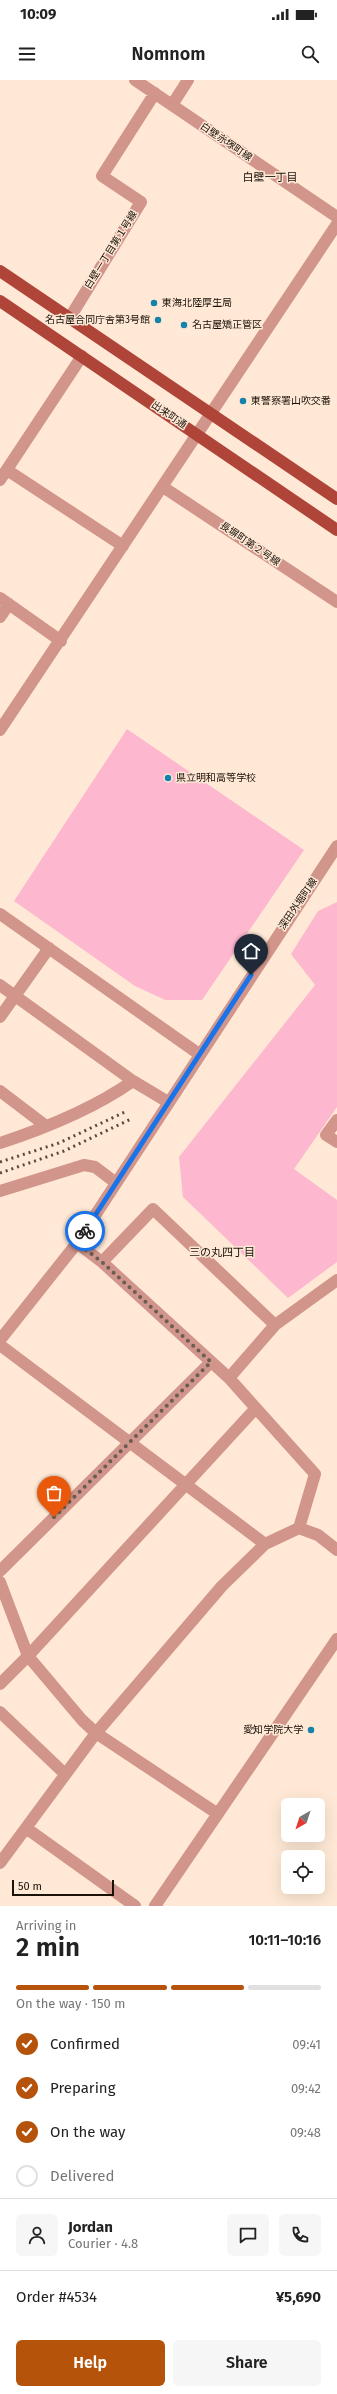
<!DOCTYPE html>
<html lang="en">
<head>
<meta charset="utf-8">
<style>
  body { margin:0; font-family:"Fira Sans","Noto Sans JP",sans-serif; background:#f6f6f6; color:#222; height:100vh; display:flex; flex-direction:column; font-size:15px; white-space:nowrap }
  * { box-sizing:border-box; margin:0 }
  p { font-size:13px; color:#767676 }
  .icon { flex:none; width:22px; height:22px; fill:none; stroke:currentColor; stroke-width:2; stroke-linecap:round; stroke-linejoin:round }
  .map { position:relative; height:1826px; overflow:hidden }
  .side { display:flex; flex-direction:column; background:#fff; flex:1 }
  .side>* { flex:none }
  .needle { width:26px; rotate:219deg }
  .controls { position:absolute; left:281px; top:1718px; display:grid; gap:8px }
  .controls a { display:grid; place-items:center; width:44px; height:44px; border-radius:6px; background:#fff; box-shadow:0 4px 16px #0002; font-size:20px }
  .scale { position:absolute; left:12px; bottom:10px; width:102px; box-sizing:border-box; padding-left:4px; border:2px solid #1a1109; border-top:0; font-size:11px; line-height:14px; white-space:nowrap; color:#1a1109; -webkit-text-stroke:3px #ffe9d6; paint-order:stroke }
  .pin { position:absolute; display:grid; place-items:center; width:34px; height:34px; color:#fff; margin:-41px -17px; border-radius:50% 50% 50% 0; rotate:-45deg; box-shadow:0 0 4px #0007 }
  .pin .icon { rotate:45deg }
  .courier { position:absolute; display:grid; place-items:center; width:40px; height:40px; margin:-20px; border:3px solid #1a73e8; border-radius:50%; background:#fff; color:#222; box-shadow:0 1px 5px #0007 }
  .summary em { font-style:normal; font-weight:600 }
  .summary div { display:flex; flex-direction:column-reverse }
  .summary { display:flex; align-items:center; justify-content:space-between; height:68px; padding:0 16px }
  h1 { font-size:26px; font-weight:600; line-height:30px }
  .bar { display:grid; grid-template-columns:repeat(4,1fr); gap:6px 4px; align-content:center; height:48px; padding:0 16px }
  .bar i { height:5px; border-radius:3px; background:#e0e0e0 }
  .bar .on { background:#b45309 }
  .bar p { grid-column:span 4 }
  .line { display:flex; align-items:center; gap:10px; padding:0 16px; border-top:1px solid #e0e0e0 }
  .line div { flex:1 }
  .round { display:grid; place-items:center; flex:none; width:42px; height:42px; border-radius:6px; background:#f6f6f6 }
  ol { padding:0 16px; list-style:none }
  li { display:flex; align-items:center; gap:12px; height:44px }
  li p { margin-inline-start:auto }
  li .icon { padding:4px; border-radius:50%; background:#b45309; color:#fff; stroke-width:4 }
  li:last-child { color:#767676 }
  li i { width:22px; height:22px; border:2px solid #e0e0e0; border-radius:50% }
  .primary-button { display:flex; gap:8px; margin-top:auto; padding:8px 16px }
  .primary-button a { flex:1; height:46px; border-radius:6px; background:#b45309; color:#fff; font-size:16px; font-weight:600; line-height:46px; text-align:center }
  .primary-button a+a { background:#f6f6f6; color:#222 }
  .status { display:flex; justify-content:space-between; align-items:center; height:28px; padding:0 20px; background:#fff; direction:ltr }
  .status svg { height:11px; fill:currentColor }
  header { display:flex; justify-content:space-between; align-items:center; height:52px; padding:0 16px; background:#fff; font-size:18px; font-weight:600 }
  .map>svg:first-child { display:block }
  .green { fill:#fdb7cf }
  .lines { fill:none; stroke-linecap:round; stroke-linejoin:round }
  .minor { stroke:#d1958b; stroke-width:12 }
  .major { stroke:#af4538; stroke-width:12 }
  .rail { stroke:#574a3f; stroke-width:3; stroke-dasharray:2 4; stroke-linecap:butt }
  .done { stroke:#6a5d51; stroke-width:4; stroke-dasharray:0 7.2 }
  .route { stroke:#1a73e8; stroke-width:5 }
  .poi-dot { fill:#1482aa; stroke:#ffe9d6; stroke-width:1.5 }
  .labels { text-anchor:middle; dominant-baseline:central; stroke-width:3; stroke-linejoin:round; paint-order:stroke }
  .street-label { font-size:10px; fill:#1a1109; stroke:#ffe9d6 }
  .poi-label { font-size:10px; fill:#1a1109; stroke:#ffe9d6; text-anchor:start }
  .neighbourhood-label { font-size:11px; fill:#1a1109; stroke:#ffe9d6 }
</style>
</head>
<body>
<div class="status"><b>10:09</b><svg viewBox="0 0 49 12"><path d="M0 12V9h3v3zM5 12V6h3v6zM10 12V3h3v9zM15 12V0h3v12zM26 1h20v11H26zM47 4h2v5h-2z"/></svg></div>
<header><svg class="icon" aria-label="menu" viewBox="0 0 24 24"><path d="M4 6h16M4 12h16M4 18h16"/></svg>Nomnom<svg class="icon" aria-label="search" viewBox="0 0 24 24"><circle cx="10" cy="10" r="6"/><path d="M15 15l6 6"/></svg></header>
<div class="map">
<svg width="337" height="1826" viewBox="0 0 337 1826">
  <rect width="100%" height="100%" fill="#ffe9d6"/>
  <path class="green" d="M127,649L304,770L202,920H165L135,906L14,821Z
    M337,822V1027L294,1089L337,1120V1182L288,1218L183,1117L179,1077L315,905L291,874L318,831Z"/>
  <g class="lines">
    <path class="minor" d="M135,0L337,137
      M172,25L188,0
      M69,239L141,122L102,96L155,13
      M7,390L123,466
      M0,400L82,276
      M163,407L337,522
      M0,518L61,561
      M0,537L9,524
      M0,650L337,144
      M0,834L199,974
      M0,905L133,1001L168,1022
      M0,937L49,868
      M0,1011L46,1046
      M337,1040L326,1055L337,1062
      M0,1063C46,1048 93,1029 133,1001
      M0,1111L84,1085L95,1087L116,1103
      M77,1163L102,1182L229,1298L315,1394L299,1448
      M102,1182L153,1129L275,1245
      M0,1260L77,1163L337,766
      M0,1265L265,1464L299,1448L318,1455L337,1470
      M229,1298L275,1245L337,1200
      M0,1491L211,1282
      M0,1502L28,1576L82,1640L96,1653L218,1734
      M0,1604L28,1576L256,1328
      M0,1632L65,1694
      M26,1748L135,1826
      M0,1783L96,1653L222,1506L265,1464
      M155,1826L337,1559"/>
    <path class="major" d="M0,191L337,419
      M0,221L337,450"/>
    <path class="rail" d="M0,1082L59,1063L127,1031
      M0,1093L64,1071L131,1039"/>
  </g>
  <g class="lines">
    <path class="done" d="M54,1437L211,1282L102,1182L77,1163L85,1151"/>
    <path class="route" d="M85,1151L251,895"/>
  </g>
  <g class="poi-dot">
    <circle cx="154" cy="223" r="4"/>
    <circle cx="158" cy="240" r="4"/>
    <circle cx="184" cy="245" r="4"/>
    <circle cx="243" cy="321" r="4"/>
    <circle cx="168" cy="698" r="4"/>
    <circle cx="311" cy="1650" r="4"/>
  </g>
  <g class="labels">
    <g class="street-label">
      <text transform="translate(226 62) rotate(34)">白壁赤塚町線</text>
      <text transform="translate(111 170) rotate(-58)">白壁一丁目第１号線</text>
      <text transform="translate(169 335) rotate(34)">出来町通</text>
      <text transform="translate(250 464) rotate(34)">長塀町第２号線</text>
      <text transform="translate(298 824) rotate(-56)">深田外堀町線</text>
    </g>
    <g class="poi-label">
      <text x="162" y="223">東海北陸厚生局</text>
      <text x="150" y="240" text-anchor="end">名古屋合同庁舎第3号館</text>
      <text x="192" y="245">名古屋矯正管区</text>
      <text x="251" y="321">東警察署山吹交番</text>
      <text x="176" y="698">県立明和高等学校</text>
      <text x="303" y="1650" text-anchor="end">愛知学院大学</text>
    </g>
    <g class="neighbourhood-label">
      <text x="270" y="97">白壁一丁目</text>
      <text x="222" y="1172">三の丸四丁目</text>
    </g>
  </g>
</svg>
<div class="controls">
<a><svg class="needle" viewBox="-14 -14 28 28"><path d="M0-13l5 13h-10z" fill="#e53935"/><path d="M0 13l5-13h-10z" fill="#767676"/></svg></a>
<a><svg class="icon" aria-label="locate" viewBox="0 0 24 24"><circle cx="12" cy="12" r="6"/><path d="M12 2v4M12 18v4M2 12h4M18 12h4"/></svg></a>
</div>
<div class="scale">50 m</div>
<div class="pin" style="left:54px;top:1437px;background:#ea580c"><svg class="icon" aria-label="bag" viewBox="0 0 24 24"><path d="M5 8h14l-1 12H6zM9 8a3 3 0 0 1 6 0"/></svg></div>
<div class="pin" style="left:251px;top:895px;background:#1f2937"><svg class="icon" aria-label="home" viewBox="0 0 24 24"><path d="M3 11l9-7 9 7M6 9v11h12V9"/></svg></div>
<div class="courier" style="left:85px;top:1151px"><svg class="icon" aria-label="bike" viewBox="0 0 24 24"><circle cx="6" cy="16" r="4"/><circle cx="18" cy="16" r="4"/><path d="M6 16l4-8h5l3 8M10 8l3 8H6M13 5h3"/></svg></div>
</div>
<section class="side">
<div class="summary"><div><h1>2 min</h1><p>Arriving in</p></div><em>10:11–10:16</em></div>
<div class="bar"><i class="on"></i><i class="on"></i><i class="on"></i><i></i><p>On the way · 150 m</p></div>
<ol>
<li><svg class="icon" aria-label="check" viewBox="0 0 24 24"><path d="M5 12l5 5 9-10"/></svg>Confirmed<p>09:41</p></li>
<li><svg class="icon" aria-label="check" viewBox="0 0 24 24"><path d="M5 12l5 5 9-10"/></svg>Preparing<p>09:42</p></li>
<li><svg class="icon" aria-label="check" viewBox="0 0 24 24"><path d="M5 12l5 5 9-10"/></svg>On the way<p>09:48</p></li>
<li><i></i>Delivered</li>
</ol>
<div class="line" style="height:72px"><a class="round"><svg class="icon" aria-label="person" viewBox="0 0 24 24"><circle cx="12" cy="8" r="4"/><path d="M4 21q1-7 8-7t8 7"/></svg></a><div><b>Jordan</b><p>Courier · 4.8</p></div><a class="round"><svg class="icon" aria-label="chat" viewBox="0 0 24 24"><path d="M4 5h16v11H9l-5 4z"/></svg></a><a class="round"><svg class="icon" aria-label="phone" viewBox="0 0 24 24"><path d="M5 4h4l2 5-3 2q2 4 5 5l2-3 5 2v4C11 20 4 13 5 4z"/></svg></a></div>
<div class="line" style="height:52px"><div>Order #4534</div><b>¥5,690</b></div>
<div class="primary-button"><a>Help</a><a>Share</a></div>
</section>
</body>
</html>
